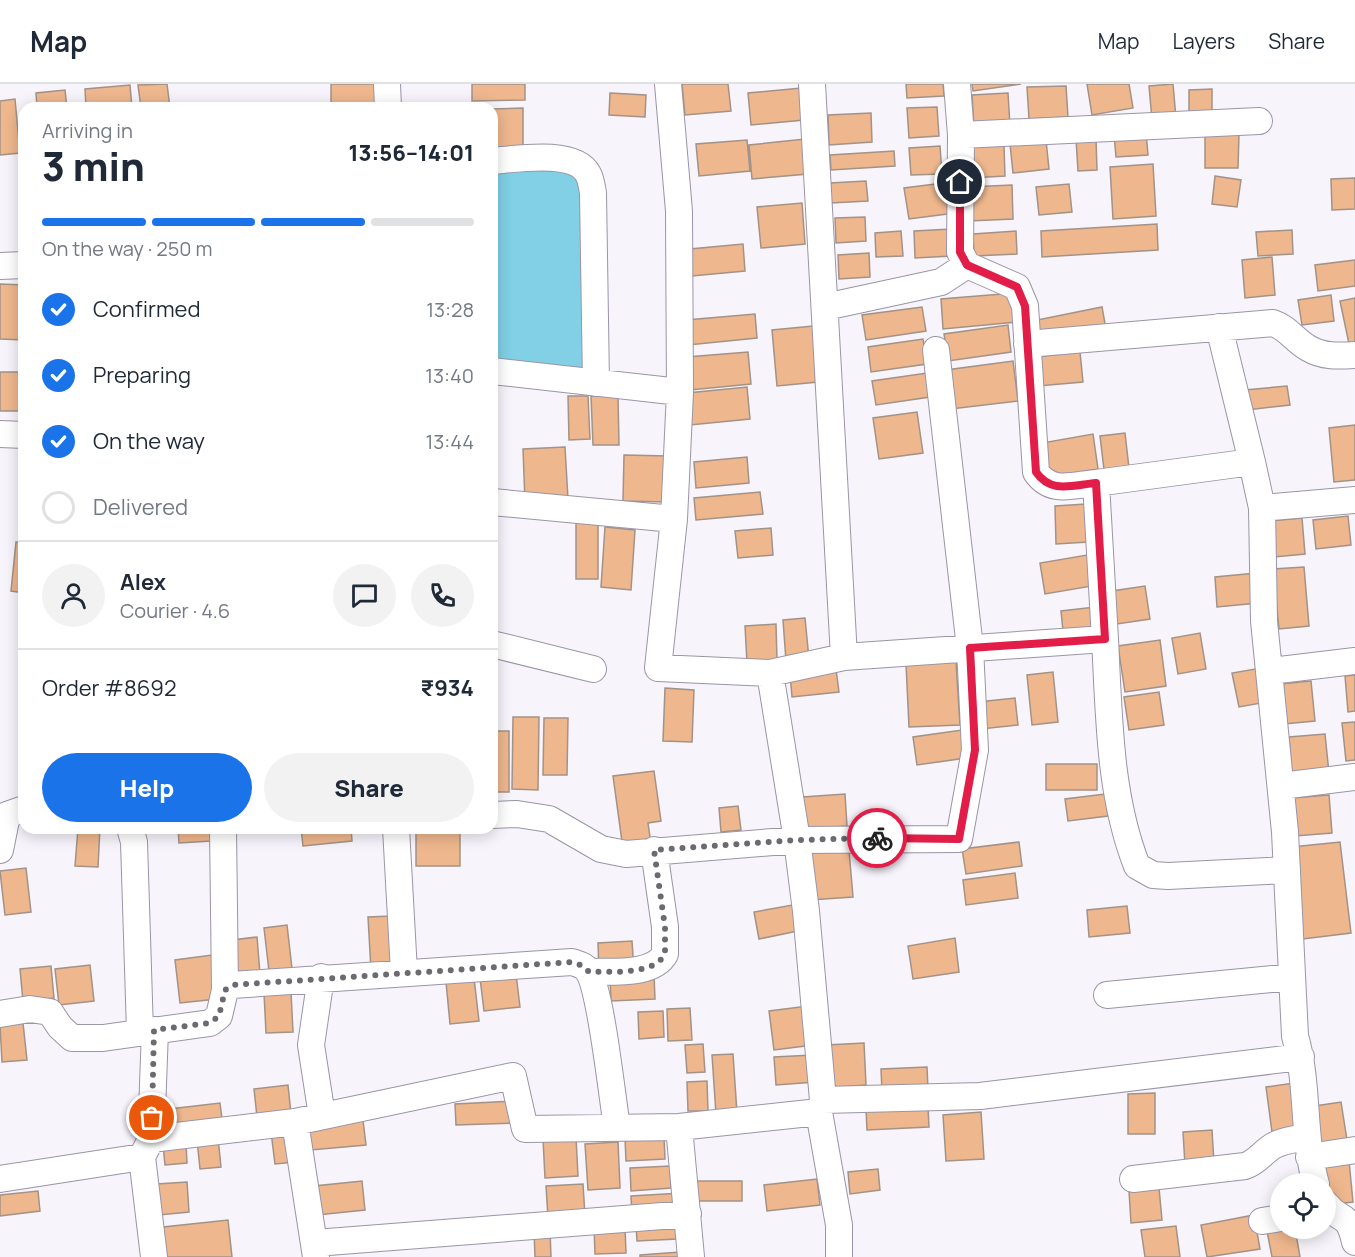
<!DOCTYPE html>
<html lang="en">
<head>
<meta charset="utf-8">
<style>
  body { margin:0; font-family:Manrope,sans-serif; background:#f2f2f3; color:#1f2937; height:100vh; display:flex; flex-direction:column; font-size:22px; white-space:nowrap }
  * { box-sizing:border-box; margin:0 }
  p { font-size:20px; color:#747a83 }
  .icon { flex:none; width:33px; height:33px; fill:none; stroke:currentColor; stroke-width:2; stroke-linecap:round; stroke-linejoin:round }
  .map { position:relative; flex:1; overflow:hidden }
  .side { position:absolute; left:18px; top:18px; width:480px; height:732px; display:flex; flex-direction:column; background:#fff; border-radius:18px; box-shadow:0 3px 15px #0003 }
  .side>* { flex:none }
  .controls { position:absolute; left:1270px; top:1089px; display:grid; gap:12px }
  .controls a { display:grid; place-items:center; width:66px; height:66px; border-radius:50%; background:#fff; box-shadow:0 3px 15px #0003; font-size:30px }
  .pin { position:absolute; display:grid; place-items:center; width:51px; height:51px; color:#fff; margin:-26px; border:3px solid #fff; border-radius:50%; box-shadow:0 2px 6px #0007 }
  .courier { position:absolute; display:grid; place-items:center; width:60px; height:60px; margin:-30px; border:4px solid #e11d48; border-radius:50%; background:#fff; color:#222; box-shadow:0 2px 8px #0007 }
  .head em { font-style:normal; font-weight:800 }
  .head div { display:flex; flex-direction:column-reverse }
  .head { display:flex; align-items:center; justify-content:space-between; height:102px; padding:0 24px }
  h1 { font-size:39px; font-weight:800; line-height:45px }
  .bar { display:grid; grid-template-columns:repeat(4,1fr); gap:9px 6px; align-content:center; height:72px; padding:0 24px }
  .bar i { height:8px; border-radius:4px; background:#e0e1e3 }
  .bar .active { background:#1a73e8 }
  .bar p { grid-column:span 4 }
  .line { display:flex; align-items:center; gap:15px; padding:0 24px; border-top:2px solid #e0e1e3 }
  .line div { flex:1 }
  .round { display:grid; place-items:center; flex:none; width:63px; height:63px; border-radius:32px; background:#f2f2f3 }
  ol { padding:0 24px; list-style:none }
  li { display:flex; align-items:center; gap:18px; height:66px }
  li p { margin-inline-start:auto }
  li .icon { padding:6px; border-radius:50%; background:#1a73e8; color:#fff; stroke-width:4 }
  li:last-child { color:#747a83 }
  li i { width:33px; height:33px; border:3px solid #e0e1e3; border-radius:50% }
  .cta { display:flex; gap:12px; margin-top:auto; padding:12px 24px }
  .cta a { flex:1; height:69px; border-radius:36px; background:#1a73e8; color:#fff; font-size:24px; font-weight:800; line-height:69px; text-align:center }
  .cta a+a { background:#f2f2f3; color:#1f2937 }
  header { display:flex; align-items:center; gap:36px; box-sizing:border-box; height:84px; padding:0 30px; background:#fff; border-bottom:2px solid #e0e1e3 }
  header strong { font-size:28px }
  nav { display:flex; gap:33px; margin-inline-start:auto; font-size:21px }
  .map>svg:first-child { display:block }
  .water { fill:#81d0e6; stroke:#649bac; stroke-width:1.5 }
  .building { fill:#eeb78e; stroke:#a39286; stroke-width:1.5 }
  .lines { fill:none; stroke-linecap:round; stroke-linejoin:round }
  .street-casing { stroke:#9b94a6; stroke-width:28 }
  .street { stroke:#fff; stroke-width:26 }
  .done { stroke:#6c6970; stroke-width:6; stroke-dasharray:0 10.8 }
  .route { stroke:#e11d48; stroke-width:8 }
</style>
</head>
<body>
<header>
<strong>Map</strong>
<nav><a>Map</a><a>Layers</a><a>Share</a></nav>
</header>
<div class="map">
<svg width="1355" height="1173" viewBox="0 0 1355 1173">
  <rect width="100%" height="100%" fill="#f7f4fc"/>
  <path class="water" d="M492,82L584,87L587,286L492,278Z"/>
  <path class="building" d="M167,0L170,24H141L138,1Z
    M331,0H378L379,22L331,23Z
    M472,0H525V16L472,17Z
    M682,0H728L731,27L685,31Z
    M906,0H943L944,12L907,14Z
    M972,0H1021L973,7Z
    M1087,0H1129L1133,24L1092,31Z
    M1173,0L1176,34L1152,36L1149,2Z
    M130,1L132,24H86L85,5Z
    M1066,2L1068,33L1029,35L1027,3Z
    M801,4L804,36L751,41L748,9Z
    M1212,5V35H1189V6Z
    M65,6L67,24H37L36,9Z
    M610,9L646,11L645,33L609,31Z
    M1008,9L1010,42L974,44L972,11Z
    M15,15L20,69L0,71V17Z
    M937,23L939,52L909,54L907,24Z
    M523,24V71L492,72V25Z
    M871,29L872,58L829,61L828,31Z
    M1146,48L1148,71L1116,73L1114,50Z
    M1205,50H1239L1238,84H1205Z
    M1096,54L1097,86L1078,87L1076,55Z
    M805,55L808,90L752,95L749,61Z
    M747,56L750,87L699,92L696,60Z
    M1046,56L1049,85L1013,89L1010,60Z
    M940,62L942,90L911,91L909,64Z
    M1004,62L1005,92L971,94L969,63Z
    M894,67L895,82L831,86L830,71Z
    M1153,80L1156,132L1113,135L1110,83Z
    M1215,92L1241,96L1237,123L1212,120Z
    M1355,94V125L1332,126L1331,95Z
    M866,97L868,117L831,119L830,99Z
    M951,98L955,129L909,135L904,104Z
    M1069,100L1072,128L1039,131L1036,103Z
    M1012,101L1013,135L969,137L968,103Z
    M802,119L805,160L761,164L757,123Z
    M865,133L866,157L836,159L835,134Z
    M1157,140L1158,166L1042,173L1041,147Z
    M951,145L952,172L915,174L914,147Z
    M1292,146L1293,170L1258,172L1256,148Z
    M901,147L903,172L876,173L875,149Z
    M1016,147L1017,170L974,172L973,150Z
    M743,160L745,187L692,192L690,165Z
    M869,169L870,193L839,195L838,171Z
    M1272,173L1275,211L1245,214L1242,176Z
    M1355,176V202L1318,207L1315,181Z
    M0,200L24,201V256L0,255Z
    M1014,209L1017,238L943,245L941,215Z
    M1331,211L1334,237L1302,241L1298,216Z
    M1355,214V259L1349,260L1340,217Z
    M922,223L926,247L866,256L862,231Z
    M1102,223L1106,245L1041,258L1037,236Z
    M755,230L757,254L688,261L686,236Z
    M1008,241L1011,268L948,277L944,250Z
    M813,242L818,298L777,302L772,246Z
    M923,255L927,280L871,288L868,263Z
    M748,268L751,300L690,306L687,273Z
    M1080,268L1083,298L1038,302L1035,273Z
    M1013,277L1018,317L951,325L946,286Z
    M0,288H23L24,327H0Z
    M927,289L930,313L876,321L872,297Z
    M1287,302L1290,321L1247,326L1245,306Z
    M747,303L750,335L690,341L687,309Z
    M568,312H588L590,355L569,356Z
    M591,312H618L619,361H593Z
    M917,328L923,369L879,375L873,334Z
    M1355,341V396L1334,398L1329,344Z
    M1125,349L1129,384L1104,386L1100,352Z
    M1093,350L1098,385L1048,393L1042,359Z
    M565,363L568,415L525,418L523,365Z
    M624,371L668,372L666,418L623,417Z
    M747,373L749,399L696,404L694,378Z
    M760,408L763,430L696,436L694,414Z
    M1086,420L1088,458L1056,460L1055,422Z
    M1348,432L1351,461L1316,465L1313,436Z
    M1302,434L1305,470L1274,473L1270,437Z
    M576,439L598,440V495H576Z
    M605,443L635,446L631,506L601,503Z
    M771,444L773,471L738,474L735,447Z
    M16,458L24,459V509L11,507Z
    M1093,470L1098,501L1045,510L1040,479Z
    M1304,483L1309,542L1279,545L1273,485Z
    M1256,489L1258,519L1217,523L1215,493Z
    M1145,502L1150,535L1117,540L1112,507Z
    M1095,523L1098,553L1064,557L1061,527Z
    M805,534L809,575L786,577L783,536Z
    M776,540L777,577L747,579L745,542Z
    M1200,549L1206,585L1178,590L1172,554Z
    M1160,556L1166,602L1125,608L1118,562Z
    M956,578L960,641L909,643L906,580Z
    M1261,584L1267,618L1239,623L1232,589Z
    M836,585L839,608L792,613L790,590Z
    M1053,588L1058,638L1032,641L1027,591Z
    M1355,591V627L1348,628L1345,592Z
    M1311,597L1315,637L1284,640L1280,600Z
    M665,604L694,606L692,658L663,657Z
    M1159,608L1164,641L1129,646L1124,613Z
    M1015,614L1018,641L981,645L978,618Z
    M513,633H539L538,706L512,705Z
    M544,634H568L567,691H543Z
    M1355,638V676L1346,677L1342,639Z
    M962,646L966,674L917,681L913,653Z
    M492,647H509V708H492Z
    M1325,650L1329,689L1292,692L1289,653Z
    M1046,680H1097V706H1046Z
    M654,687L661,737L648,739L651,760L623,765L613,692Z
    M845,710L847,742L805,745L803,713Z
    M1105,710L1108,732L1068,737L1065,715Z
    M1329,711L1332,749L1295,752L1292,714Z
    M738,722L741,746L721,748L719,724Z
    M78,744H100L98,783L75,782Z
    M178,744H210L211,757L179,759Z
    M301,744H351L352,757L303,762Z
    M416,744H460V782H416Z
    M1019,758L1022,782L966,790L962,765Z
    M1340,758L1351,849L1303,855L1292,763Z
    M849,766L853,813L810,816L806,770Z
    M26,784L31,828L5,831L0,787Z
    M1015,789L1018,814L966,821L963,796Z
    M798,820L803,846L759,855L754,828Z
    M1127,822L1130,849L1089,853L1087,826Z
    M391,832L394,884L371,886L368,833Z
    M287,841L293,893L270,896L264,844Z
    M257,853L260,890L235,893L232,856Z
    M955,854L959,888L913,895L908,862Z
    M632,857L634,887L599,889L598,859Z
    M212,871L217,915L180,919L175,876Z
    M90,881L94,917L59,921L55,885Z
    M51,882L54,914L23,918L20,885Z
    M516,890L520,923L484,927L480,894Z
    M654,891L655,915L611,917L610,893Z
    M474,894L479,937L450,940L446,898Z
    M291,908L293,948L266,949L264,909Z
    M808,922L813,961L774,966L769,927Z
    M690,924L692,956L668,957L667,925Z
    M663,927L664,953L639,955L638,928Z
    M23,939L27,976L2,978L0,941Z
    M864,959L866,1001L829,1004L826,961Z
    M703,960L705,988L687,989L685,961Z
    M733,970L737,1029L716,1030L712,971Z
    M813,971L815,998L776,1001L774,973Z
    M927,983L928,1006L882,1008L881,985Z
    M707,997L708,1027H688L687,998Z
    M1294,999L1300,1044L1272,1048L1266,1003Z
    M288,1001L291,1030L257,1033L254,1005Z
    M1155,1009V1050H1128V1010Z
    M513,1017L514,1039L456,1041L455,1020Z
    M1341,1018L1347,1056L1320,1060L1315,1022Z
    M220,1019L223,1043L163,1050L161,1026Z
    M928,1022L929,1043L867,1046L866,1025Z
    M981,1028L984,1075L946,1077L943,1031Z
    M363,1036L366,1061L311,1066L309,1041Z
    M291,1046L295,1078L275,1080L271,1048Z
    M1212,1046L1214,1079L1185,1081L1183,1048Z
    M664,1052L665,1075L626,1077L625,1054Z
    M576,1053L578,1092L545,1094L543,1055Z
    M218,1054L221,1083L200,1085L197,1056Z
    M618,1058L620,1104L588,1106L585,1060Z
    M186,1060L187,1079L165,1081L163,1061Z
    M1349,1077L1353,1118L1328,1121L1324,1080Z
    M670,1082L671,1104L631,1107L630,1084Z
    M878,1085L880,1106L850,1110L848,1088Z
    M817,1095L820,1121L767,1127L764,1101Z
    M362,1097L365,1126L317,1131L314,1102Z
    M697,1097H742V1117H697Z
    M187,1098L189,1128L159,1131L157,1100Z
    M583,1100L585,1132L548,1134L546,1102Z
    M1159,1104L1162,1136L1131,1139L1129,1107Z
    M38,1107L40,1127L0,1132V1111Z
    M682,1109L683,1129L632,1131L631,1112Z
    M1254,1131L1260,1165L1207,1173L1201,1141Z
    M228,1136L232,1173H158L154,1144Z
    M677,1139V1155L637,1157L636,1141Z
    M1176,1142L1180,1173H1145L1141,1146Z
    M625,1143L626,1169L595,1170L594,1144Z
    M1281,1144H1295L1300,1173H1272L1267,1147Z
    M550,1146L551,1173H535L534,1147Z
    M680,1168V1173H640V1171Z"/>
  <g class="lines">
    <defs>
      <path id="street" d="M387,0L388,24
        M812,0L844,573
        M957,0L961,51L1259,37
        M961,51L960,168L967,181L1017,203L1025,222L1036,388C1051,410 1072,401 1096,399
        M492,77C516,75 575,65 588,90C591,95 592,103 593,109L596,299
        M0,182L24,181
        M825,223L941,198L967,181
        M1219,243L1252,378
        M1027,260L1273,239C1288,244 1294,256 1308,264C1323,273 1339,272 1355,271
        M492,287L680,308
        M0,350L24,351
        M492,418L674,435L680,308L679,127L668,0
        M1262,424L1355,416
        M674,435L658,584L770,589L844,573L1105,555L1096,399L1252,378L1262,424L1264,537L1285,748L1295,952C1309,1000 1302,1051 1316,1100
        M1105,555C1109,631 1109,711 1137,782L1153,791L1168,792L1287,786
        M492,560L593,585
        M1270,587L1355,577
        M770,589L797,756L959,755L975,666L970,564L936,266
        M1281,702L1355,693
        M492,731L517,730L549,735L601,765L626,770L797,756L806,827L823,1016L980,1012L1301,973
        M130,744L134,758L140,948
        M223,744L225,906
        M396,744L404,888
        M0,766L7,731L24,725
        M589,888C611,887 653,892 665,870V843L654,766
        M321,893L311,961L322,1032
        M1107,911L1292,893
        M0,930L30,925L50,928L60,943L72,954H103L210,939L219,932L225,906L232,901L572,878C578,880 584,881 588,887C601,906 612,1013 617,1043
        M819,1028L839,1141V1173
        M295,1038L316,1173
        M679,1043L691,1173
        M151,1055L295,1038L513,992L525,1045L679,1043L819,1028L823,1016
        M1309,1073L1355,1066
        M0,1095L142,1073
        M1133,1095L1245,1082C1257,1078 1262,1069 1273,1062C1283,1056 1296,1055 1307,1053
        M1326,1120C1340,1139 1348,1126 1355,1158
        M1262,1137L1281,1134
        M315,1159L688,1130
        M154,1173L142,1073L151,1055L155,946"/>
    </defs>
    <use href="#street" class="street-casing"/>
    <use href="#street" class="street"/>
  </g>
  <g class="lines">
    <path class="done" d="M152,1034L154,946L210,939L219,932L225,906L232,901L572,878L583,882L589,888C611,887 653,892 665,870V843L654,766L797,756L877,754"/>
    <path class="route" d="M877,754L959,755L975,666L970,564L1105,555L1096,399C1072,401 1051,410 1036,388L1025,222L1017,203L967,181L960,168V98"/>
  </g>
</svg>
<div class="controls">
<a><svg class="icon" aria-label="locate" viewBox="0 0 24 24"><circle cx="12" cy="12" r="6"/><path d="M12 2v4M12 18v4M2 12h4M18 12h4"/></svg></a>
</div>
<div class="pin" style="left:152px;top:1034px;background:#ea580c"><svg class="icon" aria-label="bag" viewBox="0 0 24 24"><path d="M5 8h14l-1 12H6zM9 8a3 3 0 0 1 6 0"/></svg></div>
<div class="pin" style="left:960px;top:98px;background:#1f2937"><svg class="icon" aria-label="home" viewBox="0 0 24 24"><path d="M3 11l9-7 9 7M6 9v11h12V9"/></svg></div>
<div class="courier" style="left:877px;top:754px"><svg class="icon" aria-label="bike" viewBox="0 0 24 24"><circle cx="6" cy="16" r="4"/><circle cx="18" cy="16" r="4"/><path d="M6 16l4-8h5l3 8M10 8l3 8H6M13 5h3"/></svg></div>
<section class="side">
<div class="head"><div><h1>3 min</h1><p>Arriving in</p></div><em>13:56–14:01</em></div>
<div class="bar"><i class="active"></i><i class="active"></i><i class="active"></i><i></i><p>On the way · 250 m</p></div>
<ol>
<li><svg class="icon" aria-label="check" viewBox="0 0 24 24"><path d="M5 12l5 5 9-10"/></svg>Confirmed<p>13:28</p></li>
<li><svg class="icon" aria-label="check" viewBox="0 0 24 24"><path d="M5 12l5 5 9-10"/></svg>Preparing<p>13:40</p></li>
<li><svg class="icon" aria-label="check" viewBox="0 0 24 24"><path d="M5 12l5 5 9-10"/></svg>On the way<p>13:44</p></li>
<li><i></i>Delivered</li>
</ol>
<div class="line" style="height:108px"><a class="round"><svg class="icon" aria-label="person" viewBox="0 0 24 24"><circle cx="12" cy="8" r="4"/><path d="M4 21q1-7 8-7t8 7"/></svg></a><div><b>Alex</b><p>Courier · 4.6</p></div><a class="round"><svg class="icon" aria-label="chat" viewBox="0 0 24 24"><path d="M4 5h16v11H9l-5 4z"/></svg></a><a class="round"><svg class="icon" aria-label="phone" viewBox="0 0 24 24"><path d="M5 4h4l2 5-3 2q2 4 5 5l2-3 5 2v4C11 20 4 13 5 4z"/></svg></a></div>
<div class="line" style="height:78px"><div>Order #8692</div><b>₹934</b></div>
<div class="cta"><a>Help</a><a>Share</a></div>
</section>
</div>
</body>
</html>
